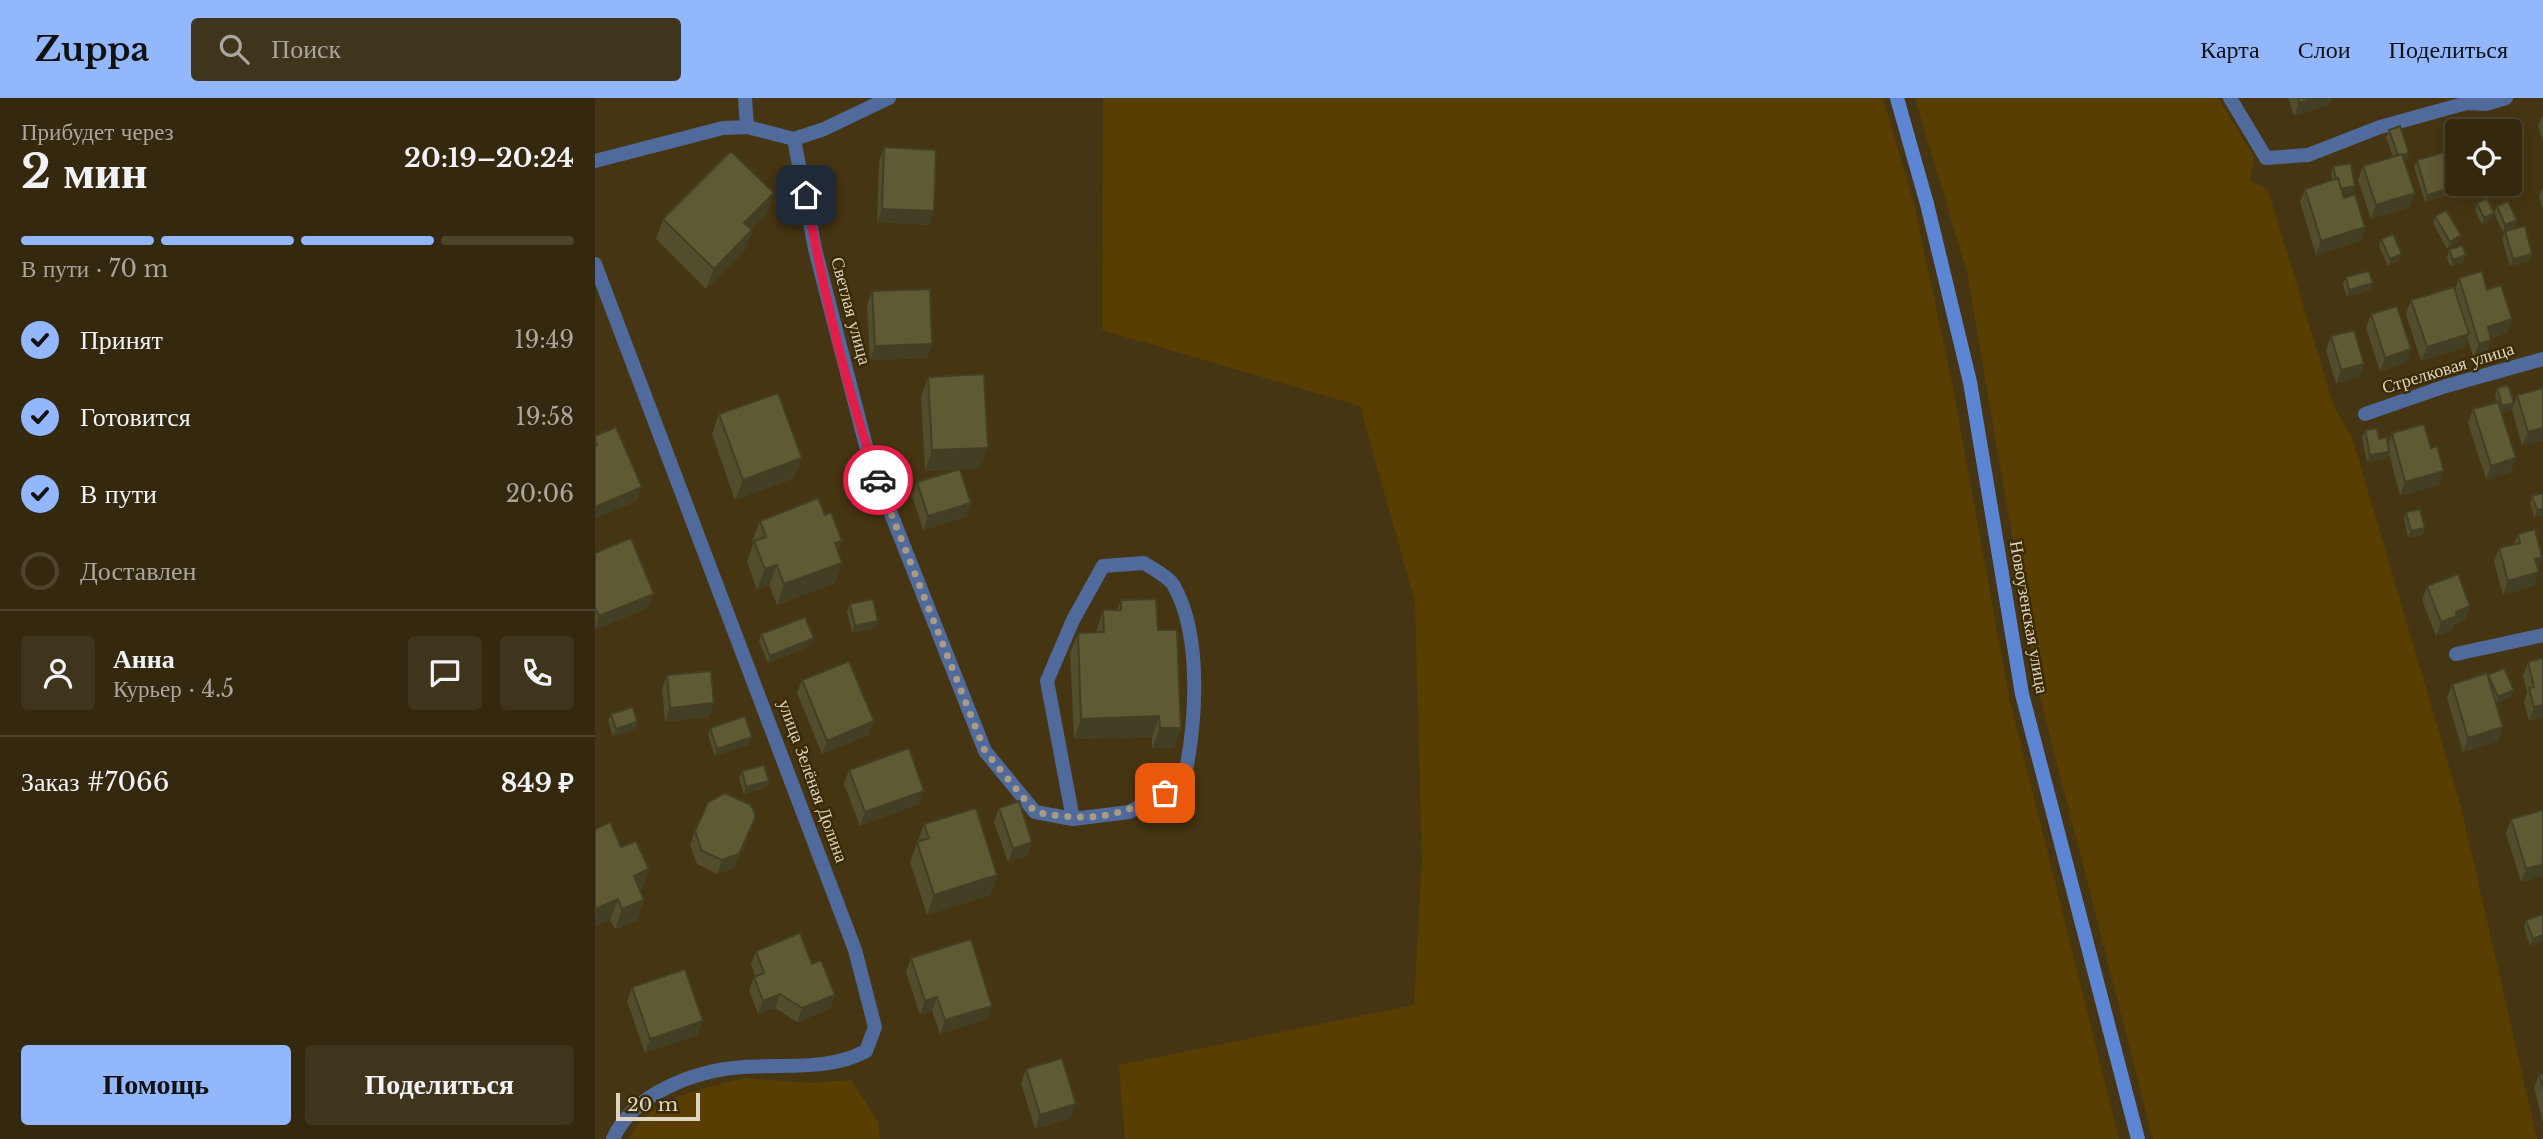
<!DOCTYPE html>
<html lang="ru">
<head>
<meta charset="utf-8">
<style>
  body { margin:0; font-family:"Libre Baskerville",serif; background:#3f341c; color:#f1f3f6; height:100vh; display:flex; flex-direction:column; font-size:26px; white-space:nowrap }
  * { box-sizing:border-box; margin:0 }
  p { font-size:23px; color:#a9a69e }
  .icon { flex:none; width:38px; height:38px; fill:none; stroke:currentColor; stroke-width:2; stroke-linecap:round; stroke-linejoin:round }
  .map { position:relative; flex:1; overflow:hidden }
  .sheet { display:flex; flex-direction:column; background:#34280e; width:595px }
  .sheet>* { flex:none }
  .tools { position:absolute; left:1850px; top:21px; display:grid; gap:14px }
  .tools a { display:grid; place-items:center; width:77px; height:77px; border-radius:7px; background:#34280e; box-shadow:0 4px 18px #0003,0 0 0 2px #4e442e; font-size:35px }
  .scale { position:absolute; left:21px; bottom:18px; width:84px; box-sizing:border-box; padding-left:7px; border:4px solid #ded4c1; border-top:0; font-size:19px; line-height:24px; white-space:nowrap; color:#ded4c1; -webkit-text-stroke:5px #3b2b06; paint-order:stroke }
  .pin { position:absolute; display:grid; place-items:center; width:60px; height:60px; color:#fff; margin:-30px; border-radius:14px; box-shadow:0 4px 10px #0006 }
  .courier { position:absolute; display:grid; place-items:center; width:70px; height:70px; margin:-35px; border:5px solid #e11d48; border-radius:50%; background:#fff; color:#222; box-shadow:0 2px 9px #0007 }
  .head em { font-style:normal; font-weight:700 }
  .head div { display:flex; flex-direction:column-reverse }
  .head { display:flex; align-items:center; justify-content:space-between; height:119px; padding:0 21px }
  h1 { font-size:46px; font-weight:700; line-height:52px }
  .bar { display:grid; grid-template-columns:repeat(4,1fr); gap:10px 7px; align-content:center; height:84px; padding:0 21px }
  .bar i { height:9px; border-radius:5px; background:#4e442e }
  .bar .selected { background:#92b7fd }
  .bar p { grid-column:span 4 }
  .line { display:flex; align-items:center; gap:18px; padding:0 21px; border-top:2px solid #4e442e }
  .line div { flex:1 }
  .round { display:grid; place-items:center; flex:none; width:74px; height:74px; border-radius:7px; background:#3f341c }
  ol { padding:0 21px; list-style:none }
  li { display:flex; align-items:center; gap:21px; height:77px }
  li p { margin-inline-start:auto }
  li .icon { padding:7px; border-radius:50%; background:#92b7fd; color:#111; stroke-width:4 }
  li:last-child { color:#a9a69e }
  li i { width:38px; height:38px; border:4px solid #4e442e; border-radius:50% }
  .action { display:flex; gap:14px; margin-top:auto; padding:14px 21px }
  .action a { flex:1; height:80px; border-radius:7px; background:#92b7fd; color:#111; font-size:28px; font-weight:700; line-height:80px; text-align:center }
  .action a+a { background:#3f341c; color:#f1f3f6 }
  header { display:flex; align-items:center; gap:42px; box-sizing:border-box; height:98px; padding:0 35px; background:#92b7fd; color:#111 }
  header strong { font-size:33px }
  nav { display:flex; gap:38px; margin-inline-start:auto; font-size:24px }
  .search { width:490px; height:63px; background:#3f341c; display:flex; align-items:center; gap:18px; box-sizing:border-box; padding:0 24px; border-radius:7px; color:#a9a69e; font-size:26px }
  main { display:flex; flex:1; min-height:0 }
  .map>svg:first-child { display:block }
  .green { fill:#583f01 }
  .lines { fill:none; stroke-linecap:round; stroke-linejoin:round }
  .lane { stroke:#506a9b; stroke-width:14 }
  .street { stroke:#506a9b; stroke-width:14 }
  .secondary { stroke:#5c85d3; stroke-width:14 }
  .wall { fill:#514d2d }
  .shaded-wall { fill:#423f24 }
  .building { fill:#5e5a34; stroke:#423f24; stroke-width:2 }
  .done { stroke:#a99c84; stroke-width:7; stroke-dasharray:0 12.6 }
  .route { stroke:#e11d48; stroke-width:9 }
  .labels { text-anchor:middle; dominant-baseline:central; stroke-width:5; stroke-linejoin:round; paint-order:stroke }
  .street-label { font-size:18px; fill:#ded4c1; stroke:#3b2b06 }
</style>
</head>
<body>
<header>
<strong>Zuppa</strong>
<div class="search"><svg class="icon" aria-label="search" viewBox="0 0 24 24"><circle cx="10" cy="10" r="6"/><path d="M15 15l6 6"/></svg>Поиск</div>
<nav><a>Карта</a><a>Слои</a><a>Поделиться</a></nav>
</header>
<main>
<section class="sheet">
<div class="head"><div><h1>2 мин</h1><p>Прибудет через</p></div><em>20:19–20:24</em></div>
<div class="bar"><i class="selected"></i><i class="selected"></i><i class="selected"></i><i></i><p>В пути · 70 m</p></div>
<ol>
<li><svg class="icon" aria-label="check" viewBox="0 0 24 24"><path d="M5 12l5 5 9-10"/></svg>Принят<p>19:49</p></li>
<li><svg class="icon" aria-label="check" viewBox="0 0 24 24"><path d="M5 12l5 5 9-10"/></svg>Готовится<p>19:58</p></li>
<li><svg class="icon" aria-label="check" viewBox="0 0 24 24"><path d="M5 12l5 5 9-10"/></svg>В пути<p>20:06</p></li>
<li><i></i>Доставлен</li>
</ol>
<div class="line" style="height:126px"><a class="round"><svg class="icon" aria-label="person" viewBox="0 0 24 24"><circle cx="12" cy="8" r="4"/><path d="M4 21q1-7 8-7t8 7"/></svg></a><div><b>Анна</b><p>Курьер · 4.5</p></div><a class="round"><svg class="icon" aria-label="chat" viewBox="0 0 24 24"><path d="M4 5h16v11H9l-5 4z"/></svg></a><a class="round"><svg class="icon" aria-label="phone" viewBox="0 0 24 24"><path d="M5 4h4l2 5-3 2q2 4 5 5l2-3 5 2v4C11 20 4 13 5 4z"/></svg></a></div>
<div class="line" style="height:91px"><div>Заказ #7066</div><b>849 ₽</b></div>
<div class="action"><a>Помощь</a><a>Поделиться</a></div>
</section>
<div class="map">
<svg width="1948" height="1041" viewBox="0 0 1948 1041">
  <rect width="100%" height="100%" fill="#463512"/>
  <path class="green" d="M508,0H1288L1320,110L1357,285L1414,599L1524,1041H530L524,967L819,907L827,761L820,504L765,308L507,232Z
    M1320,0H1623L1659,59L1655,82L1673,92L1739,309L1757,339L1866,709L1942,1041H1558L1444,595L1372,174Z
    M150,980L214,985L256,982L283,1023L285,1041H34C54,998 109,991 150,980Z"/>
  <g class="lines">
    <path class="lane" d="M287,393L390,653L440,714L478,721L534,714L588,686C601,630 608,540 579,488C574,479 558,471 549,465L508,468L478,522L452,583L478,721"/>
    <path class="street" d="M150,0L152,29
      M1635,0L1671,60L1713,57L1785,29L1872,5L1891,6L1911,0
      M199,41L220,151L271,348L287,393
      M0,63L128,30L152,29L199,41L229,31L294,0
      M0,166L260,852L280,929L271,953C234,973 190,966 149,969C101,972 38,995 18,1041
      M1770,316L1851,288L1948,261
      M1861,556L1948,537"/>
    <path class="secondary" d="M1302,0L1332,106L1375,284L1427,596L1543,1041"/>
  </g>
  <path class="wall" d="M1693,0H1737L1734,7L1699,18Z
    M1948,19V43L1943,27L1946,20Z
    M1794,32L1812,62L1810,63L1815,109L1776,121L1763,82L1768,68L1798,59L1791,39Z
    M289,49L339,113L334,127L282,124L284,63Z
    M1822,62L1867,87L1865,94L1830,104L1819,69Z
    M1738,68L1760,88L1757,95L1748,97L1770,129L1765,143L1721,157L1705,104L1710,91L1737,82L1736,75Z
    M1882,86H1914L1927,87L1925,94L1913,98L1911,92L1886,99Z
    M1948,91V112L1944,99L1946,92Z
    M1882,105L1896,122L1887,127L1880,112Z
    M1902,108L1922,122L1919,130L1911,133L1935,163L1915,168L1907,140L1910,133L1908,134L1899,115Z
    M172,115L156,131L157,132L150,152L111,191L61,141L68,121Z
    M1840,118L1866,137L1863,144L1852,151L1838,125Z
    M1786,141L1807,156L1804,163L1793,168L1784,148Z
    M1854,152L1871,157L1868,164L1855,169L1852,159Z
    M1751,179L1775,192L1752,199L1748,186Z
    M1864,180L1892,192L1917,221L1912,235L1896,240V242L1891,256L1879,260L1872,239L1869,250L1826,263L1811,216L1816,202L1860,192Z
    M277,193L337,246L332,260L275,262L272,207Z
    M1776,216L1811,265L1785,273L1771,230Z
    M1736,238L1769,266L1764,279L1741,286L1731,252Z
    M333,279L393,350L385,370L365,371L376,405L371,419L328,432L317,398L322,384L364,371L330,373L326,299Z
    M1902,290L1919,305L1916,312L1907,315L1916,374L1891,381L1873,325L1878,311L1902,304L1900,297Z
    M1922,297L1948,342L1927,348L1917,311Z
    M124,316L207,360L199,380L140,402L117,336Z
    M1770,332L1793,346L1797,335L1836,350L1844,387L1805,398L1794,355L1792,361L1772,364L1767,339Z
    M1937,398L1948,417L1939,419L1935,405Z
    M1811,414L1828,437L1813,440L1809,421Z
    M165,423L243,453L240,485L182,507L174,487L162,492L152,464L158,446L157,443Z
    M1923,436L1943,471L1939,488L1908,497L1899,464L1904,450L1919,446Z
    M0,455L53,510L0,532Z
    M1832,488L1875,508L1870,522L1859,526L1857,532L1841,538L1827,502Z
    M526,502L563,532L586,630L579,650H557V639L479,641L475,555L483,535H501L508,512H522Z
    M255,506L281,530L257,535L252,513Z
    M166,536L217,547L173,565L164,543Z
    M1933,564L1948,619L1934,623L1929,604L1932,594L1928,578Z
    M72,577L114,619L70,624L67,591Z
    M1893,577L1916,599L1901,606L1908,629L1903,643L1868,654L1852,600L1857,586L1893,579Z
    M207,582L274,637L227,656L202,595Z
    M16,616L42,624L40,631L18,638L13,623Z
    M115,630L154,646L120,658L113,637Z
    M254,672L324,706L265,728L249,686Z
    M147,673L174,683L171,690L149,696L144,680Z
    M404,710L437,744L432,758L413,764L399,724Z
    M161,718L156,732L139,770L122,776L102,766L95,747L100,733Z
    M1916,721L1948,778L1926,784L1911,735Z
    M329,726L402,777L395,797L332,817L315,764Z
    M0,731L26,749L54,771L47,792H45L49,802L42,822L20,831L15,822L0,828Z
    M1948,816L1935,848L1929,829L1931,822Z
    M161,853L217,866L240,897L235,911L202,924L180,910L163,916L154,893L159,879L160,878L156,866Z
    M316,860L392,921L345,936L337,913L325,917L311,874Z
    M37,889L103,937L50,955L32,903Z
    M431,971L476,1020L440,1031L426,985Z
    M1948,975V1025L1939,990L1944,976Z"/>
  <path class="shaded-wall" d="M1719,0H1737L1734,7L1699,18L1704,5Z
    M1814,55L1812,62L1801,66L1803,59Z
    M1909,86H1913L1911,92L1886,99L1889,92Z
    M1867,87L1865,94L1830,104L1832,97Z
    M1927,87L1925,94L1913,98L1916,91Z
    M1760,88L1757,95L1740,98L1743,91Z
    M179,95L172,115L142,145L149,125Z
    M1820,95L1815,109L1776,121L1781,107Z
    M287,111L339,113L334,127L282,124Z
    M1899,115L1896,122L1887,127L1889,120Z
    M1922,122L1919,130L1908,134L1910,127Z
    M1770,129L1765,143L1721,157L1726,143Z
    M157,132L150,152L111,191L119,171Z
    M1866,137L1863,144L1852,151L1855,144Z
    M1807,156L1804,163L1793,168L1795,161Z
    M1937,156L1935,163L1915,168L1918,161Z
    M1871,157L1868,164L1855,169L1858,162Z
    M1778,185L1775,192L1752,199L1754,192Z
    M1917,221L1912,235L1888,242L1893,229Z
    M1874,236L1869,250L1826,263L1832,249Z
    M1896,242L1891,256L1879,260L1884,246Z
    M337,246L332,260L275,262L280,248Z
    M1816,251L1811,265L1785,273L1790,260Z
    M1769,266L1764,279L1741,286L1746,272Z
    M1919,305L1916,312L1905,315L1907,308Z
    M1948,330V342L1927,348L1933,334Z
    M393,350L385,370L330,373L337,352Z
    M1794,354L1792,361L1772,364L1775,357Z
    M207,360L199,380L140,402L148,382Z
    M1921,360L1916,374L1891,381L1896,368Z
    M1849,373L1844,387L1805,398L1810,384Z
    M47,389L42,403L0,421V409Z
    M376,405L371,419L328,432L333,418Z
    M1948,411V417L1939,419L1942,412Z
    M1830,430L1828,437L1813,440L1816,433Z
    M247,443L239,463L240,445Z
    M1947,459L1942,473L1940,461Z
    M247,465L240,485L182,507L189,486Z
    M182,467L174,487L162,492L170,471Z
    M1944,474L1939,488L1908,497L1913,483Z
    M59,496L53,510L0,532L4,518Z
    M1875,508L1870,522L1859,526L1857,532L1841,538L1846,524L1861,514Z
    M283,523L281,530L257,535L260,528Z
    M219,540L217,547L173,565L175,558Z
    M1919,592L1916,599L1901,606L1903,599Z
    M119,605L114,619L70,624L75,610Z
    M1948,607V619L1934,623L1939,609Z
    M564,618L557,639L479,641L486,621Z
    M279,623L274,637L227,656L232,643Z
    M42,624L40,631L18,638L21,631Z
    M1908,629L1903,643L1868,654L1873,640Z
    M565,630H586L579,650H557Z
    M157,639L154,646L120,658L122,651Z
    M174,683L171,690L149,696L151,689Z
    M329,693L324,706L265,728L270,714Z
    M161,718L156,732L139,770L122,776L127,762Z
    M437,744L432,758L413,764L418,751Z
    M1948,766V778L1926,784L1931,771Z
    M54,771L47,792L31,798L39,778Z
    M402,777L395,797L332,817L339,797Z
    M23,801L15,822L0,828V811Z
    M49,802L42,822L20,831L27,811Z
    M1948,837V843L1935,848L1938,841Z
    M185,896L180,910L163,916L168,903Z
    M240,897L235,911L202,924L207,910Z
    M342,899L337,913L325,917L330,903Z
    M397,908L392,921L345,936L350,922Z
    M108,923L103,937L50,955L55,941Z
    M481,1006L476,1020L440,1031L445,1017Z"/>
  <path class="building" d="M1703,0H1719L1704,5Z
    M1896,21L1900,33H1871L1870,29Z
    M1805,28L1814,55L1808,57L1807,56L1803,57L1794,32Z
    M289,49L341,52L339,113L287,111Z
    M1857,52L1862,69V86H1867V87L1832,97L1822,62Z
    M136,53L179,95L149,125L157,132L119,171L68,121Z
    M1918,54L1927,87L1916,91L1914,86V55Z
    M1807,56L1820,95L1781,107L1768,68Z
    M1756,65L1760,88L1746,91L1743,80L1741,81L1738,68Z
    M1743,80L1749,100L1760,96L1770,129L1726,143L1710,91Z
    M1887,86H1909L1889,92Z
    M1892,100L1899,115L1889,120L1882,105Z
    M1913,103L1922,122L1910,127L1902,108Z
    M1851,112L1866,137L1855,144L1840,118Z
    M1930,128L1937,156L1918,161L1910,133Z
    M1798,136L1807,156L1795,161L1786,141Z
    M1867,147L1871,157L1858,162L1854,152Z
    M1774,173L1778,185L1754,192L1751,179Z
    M1887,173L1892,192L1906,187L1917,221L1893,229L1896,242L1884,246L1864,180Z
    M1859,189L1874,236L1832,249L1816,202Z
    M335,191L337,246L280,248L277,193Z
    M1802,208L1816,251L1790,260L1776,216Z
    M1759,232L1769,266L1746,272L1736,238Z
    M389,276L393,350L337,352L333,279Z
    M1913,287L1919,305L1907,308L1902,290Z
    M1948,290V330L1933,334L1922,297Z
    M183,295L207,360L148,382L124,316Z
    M1903,304L1921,360L1896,368L1878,311Z
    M1829,326L1836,350L1842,348L1849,373L1810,384L1797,335Z
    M21,329L47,389L0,409V348L2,347L0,343V338Z
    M1782,330L1784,341L1792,339L1794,354L1775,357L1770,332Z
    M365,371L376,405L333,418L322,384Z
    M1948,395V411L1942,412L1937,398Z
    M223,400L230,417L236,414L247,443L240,445L247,465L189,486L182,467L170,471L159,443L171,439L165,423Z
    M1825,411L1830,430L1816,433L1811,414Z
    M1940,431L1947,459L1940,461L1944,474L1913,483L1904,450L1925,445L1923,436Z
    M36,440L59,496L4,518L0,510V455Z
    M1863,476L1875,508L1861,514L1862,518L1846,524L1832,488Z
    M278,501L283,523L260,528L255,506Z
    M561,501L563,532H582L586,630H565L564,618L486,621L483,535L509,534L508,512H526V502Z
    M210,519L219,540L175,558L166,536Z
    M1948,560V607L1939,609L1934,590L1939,589L1933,564Z
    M254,563L279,623L232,643L207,582Z
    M1909,570L1919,592L1903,599L1893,577Z
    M116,573L119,605L75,610L72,577Z
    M1892,575L1908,629L1873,640L1857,586Z
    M38,609L42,624L21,631L16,616Z
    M150,618L157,639L122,651L115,630Z
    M314,650L329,693L270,714L254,672Z
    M169,667L174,683L151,689L147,673Z
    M130,695L156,707L161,718L144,756L127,762L107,753L100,733L113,704Z
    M424,703L437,744L418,751L404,710Z
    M381,710L402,777L339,797L322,744L334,740L329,726Z
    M1948,712V766L1931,771L1916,721Z
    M15,724L26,749L41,743L54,771L39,778L49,802L27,811L23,801L0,811V731Z
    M1948,816V837L1938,841L1931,822Z
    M205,835L217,866L226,862L240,897L207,910L185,896L168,903L159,879L169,875L161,853Z
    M376,841L397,908L350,922L342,899L330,903L316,860Z
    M90,871L108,923L55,941L37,889Z
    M467,960L481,1006L445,1017L431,971Z
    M1948,975V991L1944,976Z"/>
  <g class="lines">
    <path class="done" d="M283,382L390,653L440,714C494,724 522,720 570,695"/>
    <path class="route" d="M211,97C228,192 251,290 283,382"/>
  </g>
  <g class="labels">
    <g class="street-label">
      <text transform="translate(256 213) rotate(75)">Светлая улица</text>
      <text transform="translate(1853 270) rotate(-17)">Стрелковая улица</text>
      <text transform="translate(1434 519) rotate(80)">Новоузенская улица</text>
      <text transform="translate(218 683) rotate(70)">улица Зелёная Долина</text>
    </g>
  </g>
</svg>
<div class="tools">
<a><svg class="icon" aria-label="locate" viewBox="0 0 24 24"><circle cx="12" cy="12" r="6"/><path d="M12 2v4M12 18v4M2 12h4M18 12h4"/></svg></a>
</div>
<div class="scale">20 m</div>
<div class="pin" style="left:570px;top:695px;background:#ea580c"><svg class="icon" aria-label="bag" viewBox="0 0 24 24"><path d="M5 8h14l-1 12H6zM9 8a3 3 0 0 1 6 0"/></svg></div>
<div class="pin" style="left:211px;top:97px;background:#1f2937"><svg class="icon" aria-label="home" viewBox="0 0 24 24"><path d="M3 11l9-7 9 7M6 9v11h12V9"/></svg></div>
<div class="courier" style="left:283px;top:382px"><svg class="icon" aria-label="car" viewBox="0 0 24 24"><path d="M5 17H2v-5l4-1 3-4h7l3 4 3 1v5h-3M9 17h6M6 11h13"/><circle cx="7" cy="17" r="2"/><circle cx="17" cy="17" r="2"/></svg></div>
</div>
</main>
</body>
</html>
